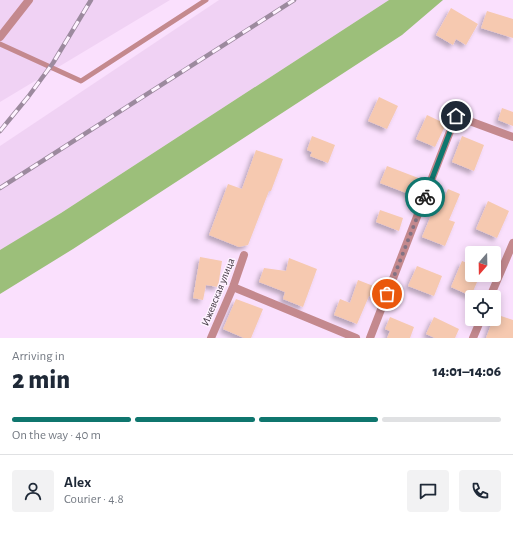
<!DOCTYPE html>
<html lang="en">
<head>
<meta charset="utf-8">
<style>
  body { margin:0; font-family:"Alegreya Sans",sans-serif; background:#f2f2f3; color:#1f2937; height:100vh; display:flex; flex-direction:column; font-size:15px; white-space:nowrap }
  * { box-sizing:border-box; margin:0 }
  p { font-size:13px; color:#747a83 }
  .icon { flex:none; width:22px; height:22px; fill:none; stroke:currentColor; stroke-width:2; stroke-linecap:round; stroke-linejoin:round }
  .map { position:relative; height:338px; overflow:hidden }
  .details { display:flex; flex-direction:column; background:#fff; flex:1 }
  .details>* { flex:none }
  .needle { width:26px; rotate:200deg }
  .buttons { position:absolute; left:465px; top:246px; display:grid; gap:8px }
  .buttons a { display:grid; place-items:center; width:36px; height:36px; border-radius:4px; background:#fff; box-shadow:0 2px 10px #0003; font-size:20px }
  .pin { position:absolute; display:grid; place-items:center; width:34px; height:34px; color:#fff; margin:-17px; border:2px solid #fff; border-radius:50%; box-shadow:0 1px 4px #0007 }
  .courier { position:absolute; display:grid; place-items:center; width:40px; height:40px; margin:-20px; border:3px solid #0f766e; border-radius:50%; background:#fff; color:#222; box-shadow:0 1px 5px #0007 }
  .head em { font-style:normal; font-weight:800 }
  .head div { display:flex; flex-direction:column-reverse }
  .head { display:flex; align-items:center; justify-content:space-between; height:68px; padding:0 12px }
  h1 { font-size:26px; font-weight:800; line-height:30px }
  .bar { display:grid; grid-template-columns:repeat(4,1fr); gap:6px 4px; align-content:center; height:48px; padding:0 12px }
  .bar i { height:5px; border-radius:3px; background:#e0e1e3 }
  .bar .on { background:#0f766e }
  .bar p { grid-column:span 4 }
  .line { display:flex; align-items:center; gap:10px; padding:0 12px; border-top:1px solid #e0e1e3 }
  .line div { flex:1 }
  .round { display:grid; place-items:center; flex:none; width:42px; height:42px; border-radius:4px; background:#f2f2f3 }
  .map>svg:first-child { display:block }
  .built { fill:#f0d2f4 }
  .forest { fill:#9cbf7a }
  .building { fill:#f6c9b0; filter:url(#shadow) }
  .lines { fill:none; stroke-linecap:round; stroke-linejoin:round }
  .service { stroke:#c4898e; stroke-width:5 }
  .minor { stroke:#c4898e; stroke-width:8 }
  .rail-casing { stroke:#9c8a9e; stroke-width:4.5 }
  .rail { stroke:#fef3ff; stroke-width:3; stroke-dasharray:9; stroke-linecap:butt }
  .done { stroke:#827283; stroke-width:4; stroke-dasharray:0 7.2 }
  .route { stroke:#0f766e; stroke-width:5 }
  .labels { text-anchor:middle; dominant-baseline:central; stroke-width:3; stroke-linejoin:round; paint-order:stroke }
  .street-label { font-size:11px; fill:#413742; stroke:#fef3ff }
</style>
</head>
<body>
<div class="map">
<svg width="513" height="338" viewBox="0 0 513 338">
  <defs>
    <filter id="shadow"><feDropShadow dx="-3.5" dy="3.5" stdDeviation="2" flood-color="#0004"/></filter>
  </defs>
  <rect width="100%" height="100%" fill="#fae0fd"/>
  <path class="built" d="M0,0H170L0,102Z
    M219,0H389L61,213L0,251V146Z"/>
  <path class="forest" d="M389,0H443L402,35L73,249L0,294V250L61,213Z"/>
  <path class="building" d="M451,8L478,24L466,45L456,39L453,45L436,35Z
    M487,11L513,19V38L481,28Z
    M379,97L398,106L387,129L368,121Z
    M502,108L513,112V126L498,120Z
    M427,115L446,124L435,147L416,139Z
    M312,136L335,145L328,163L310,156L312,152L307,150Z
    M462,136L484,145L474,171L452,162Z
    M256,150L283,159L271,191H269L248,245L239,247L209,235L228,184L242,189Z
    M387,166L421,179L414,196L380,183Z
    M448,189L460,194L449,220L455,222L445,246L422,237L432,213L436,215Z
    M488,201L509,211L497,238L476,229Z
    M380,210L403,218L399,231L376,222Z
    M200,257L222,261L218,287L206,285L203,300L193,298Z
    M289,258L317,269L303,307L283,299L285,292L259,282L264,268L286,271Z
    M462,261L472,265V275H480L471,296L451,287Z
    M417,266L442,276L434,296L408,286Z
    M358,280L376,287L372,297L369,296L357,324L334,315L340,299L350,303Z
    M236,299L263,309L251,338H244L223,329Z
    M495,314L513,320V338H486Z
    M390,317L414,327L410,338H387L390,331L385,329Z
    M434,317L459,329L455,338H435L426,334Z"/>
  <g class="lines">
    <path class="service" d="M0,44L81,81L206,0"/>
    <path class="minor" d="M0,37L29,0
      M233,287L356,338
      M490,297L513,243
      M211,338L233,287L244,255
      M370,338L456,116L513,137
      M473,338L481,319"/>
    <defs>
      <path id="rail" d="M0,131L28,97L53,63L91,0
        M0,188L294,0"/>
    </defs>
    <use href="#rail" class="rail-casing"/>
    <use href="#rail" class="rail"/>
  </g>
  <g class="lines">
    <path class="done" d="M387,294L425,197"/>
    <path class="route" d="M425,197L456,116"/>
  </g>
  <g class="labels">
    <g class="street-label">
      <text transform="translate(218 292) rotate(-68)">Ижевская улица</text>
    </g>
  </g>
</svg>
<div class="buttons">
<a><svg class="needle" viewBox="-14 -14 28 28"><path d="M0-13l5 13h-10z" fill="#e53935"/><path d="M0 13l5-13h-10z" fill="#747a83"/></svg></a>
<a><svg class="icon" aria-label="locate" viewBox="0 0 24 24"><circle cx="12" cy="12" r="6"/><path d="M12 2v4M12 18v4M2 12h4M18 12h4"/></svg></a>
</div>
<div class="pin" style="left:387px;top:294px;background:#ea580c"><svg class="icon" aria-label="bag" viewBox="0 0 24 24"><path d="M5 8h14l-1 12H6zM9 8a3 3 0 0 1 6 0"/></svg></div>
<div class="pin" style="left:456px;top:116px;background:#1f2937"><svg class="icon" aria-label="home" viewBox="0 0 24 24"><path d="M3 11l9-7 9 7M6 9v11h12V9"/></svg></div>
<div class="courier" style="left:425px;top:197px"><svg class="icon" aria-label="bike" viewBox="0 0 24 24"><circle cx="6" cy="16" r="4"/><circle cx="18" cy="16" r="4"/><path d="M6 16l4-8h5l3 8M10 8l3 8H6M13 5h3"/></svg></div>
</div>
<section class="details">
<div class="head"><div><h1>2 min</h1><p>Arriving in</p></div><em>14:01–14:06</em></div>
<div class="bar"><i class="on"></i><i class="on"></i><i class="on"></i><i></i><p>On the way · 40 m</p></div>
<div class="line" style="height:72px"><a class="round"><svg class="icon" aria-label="person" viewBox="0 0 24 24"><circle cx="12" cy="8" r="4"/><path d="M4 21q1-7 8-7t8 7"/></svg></a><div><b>Alex</b><p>Courier · 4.8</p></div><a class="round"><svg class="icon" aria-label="chat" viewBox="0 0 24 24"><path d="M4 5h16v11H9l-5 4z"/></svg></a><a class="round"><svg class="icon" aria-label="phone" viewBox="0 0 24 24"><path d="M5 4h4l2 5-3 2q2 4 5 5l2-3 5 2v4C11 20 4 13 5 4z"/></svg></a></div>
</section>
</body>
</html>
